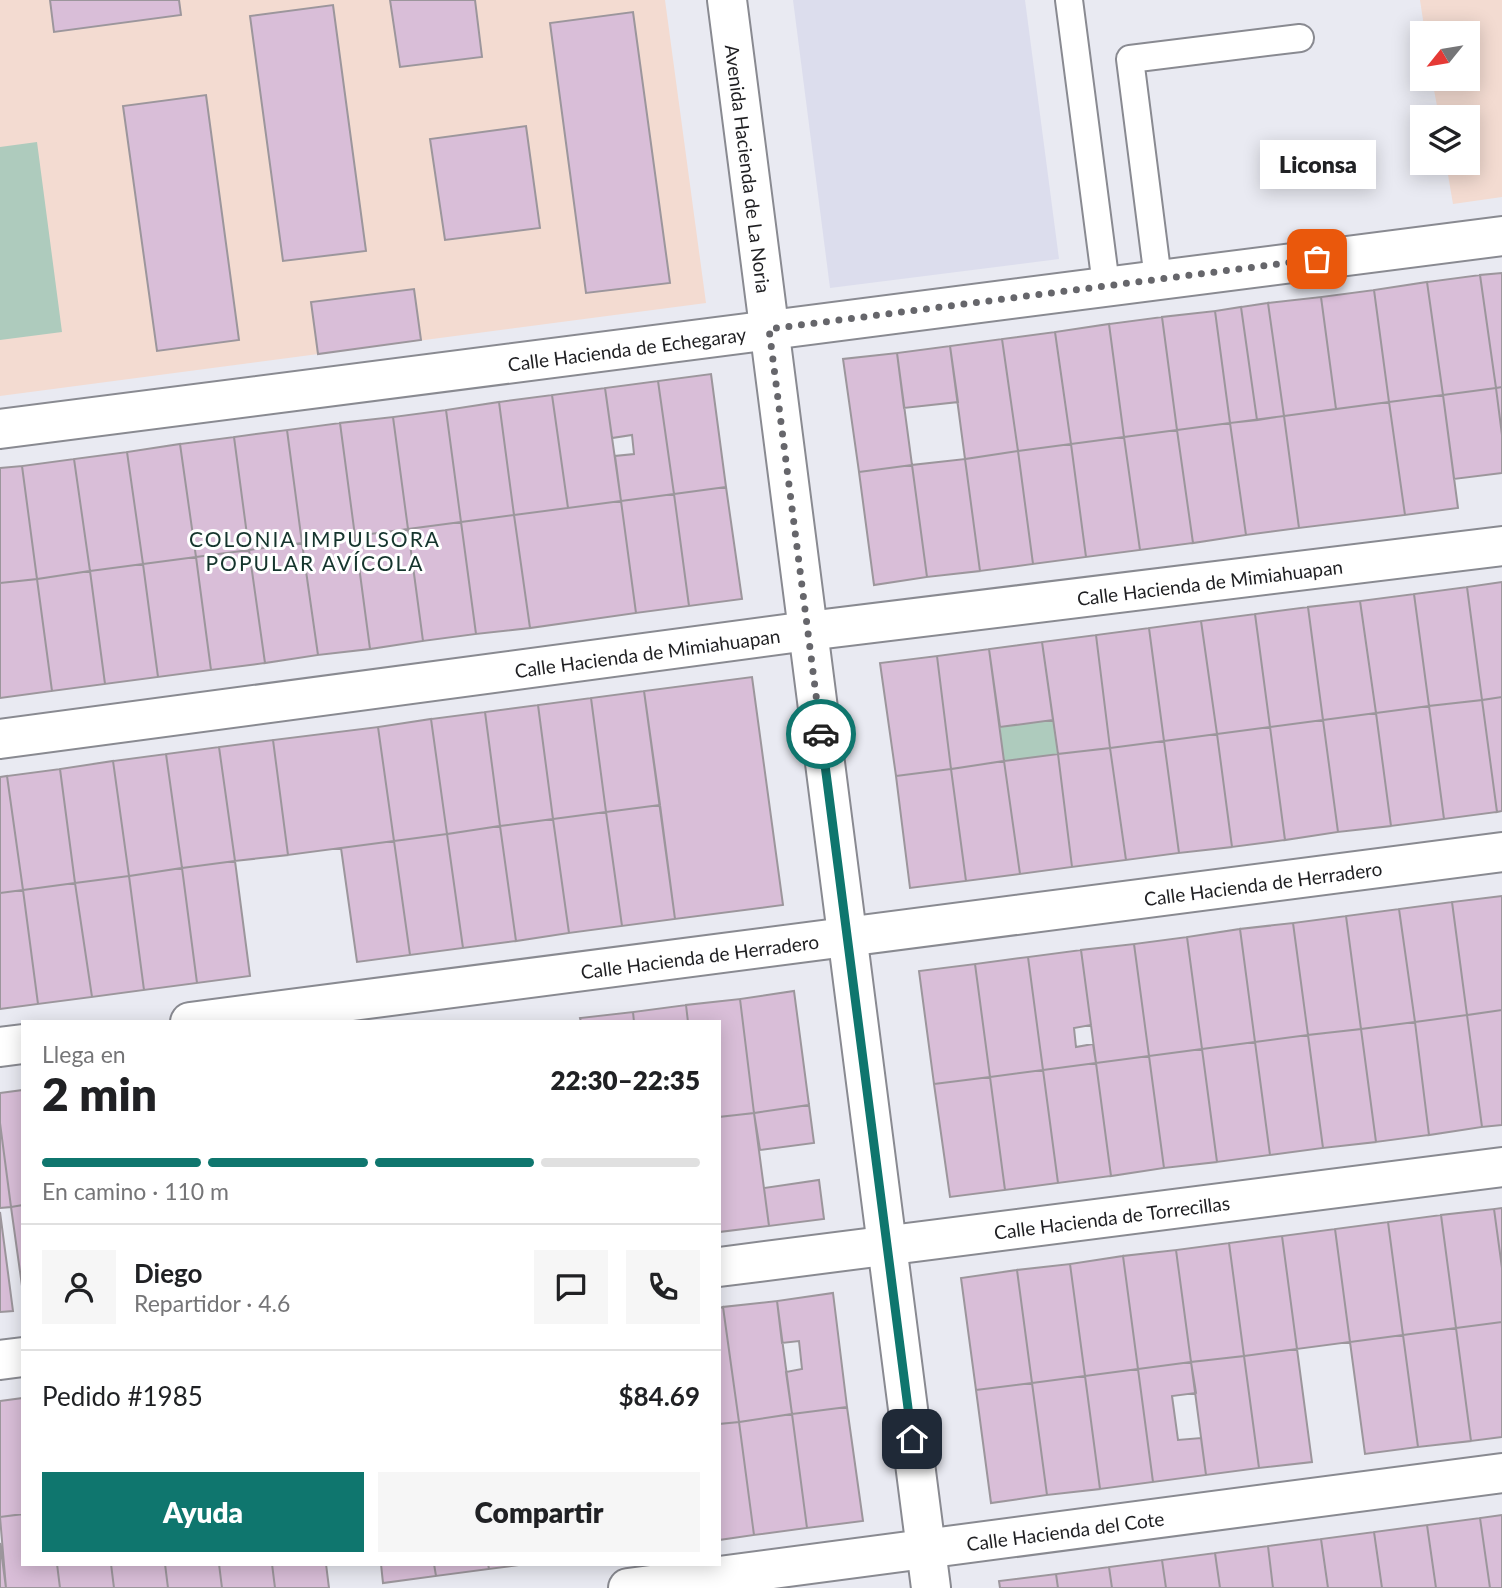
<!DOCTYPE html>
<html lang="es">
<head>
<meta charset="utf-8">
<style>
  body { margin:0; font-family:Lato,sans-serif; background:#f6f6f6; color:#202124; height:100vh; display:flex; flex-direction:column; font-size:26px; white-space:nowrap }
  * { box-sizing:border-box; margin:0 }
  p { font-size:23px; color:#757577 }
  .icon { flex:none; width:38px; height:38px; fill:none; stroke:currentColor; stroke-width:2; stroke-linecap:round; stroke-linejoin:round }
  .map { position:relative; flex:1; overflow:hidden }
  .details { position:absolute; left:21px; top:1020px; width:700px; height:546px; display:flex; flex-direction:column; background:#fff; border-radius:0px; box-shadow:0 4px 18px #0003 }
  .details>* { flex:none }
  .needle { width:46px; rotate:240deg }
  .controls { position:absolute; left:1410px; top:21px; display:grid; gap:14px }
  .controls a { display:grid; place-items:center; width:70px; height:70px; border-radius:0px; background:#fff; box-shadow:0 4px 18px #0003; font-size:35px }
  .pin { position:absolute; display:grid; place-items:center; width:60px; height:60px; color:#fff; margin:-30px; border-radius:14px; box-shadow:0 4px 10px #0006 }
  .courier { position:absolute; display:grid; place-items:center; width:70px; height:70px; margin:-35px; border:5px solid #0f766e; border-radius:50%; background:#fff; color:#222; box-shadow:0 2px 9px #0007 }
  .bubble { position:absolute; height:49px; border-radius:0px; background:#fff; box-shadow:0 4px 18px #0003; font-size:23px; font-weight:800; line-height:49px; text-align:center }
  .headline em { font-style:normal; font-weight:800 }
  .headline div { display:flex; flex-direction:column-reverse }
  .headline { display:flex; align-items:center; justify-content:space-between; height:119px; padding:0 21px }
  h1 { font-size:46px; font-weight:800; line-height:52px }
  .bar { display:grid; grid-template-columns:repeat(4,1fr); gap:10px 7px; align-content:center; height:84px; padding:0 21px }
  .bar i { height:9px; border-radius:5px; background:#e0e0e0 }
  .bar .on { background:#0f766e }
  .bar p { grid-column:span 4 }
  .line { display:flex; align-items:center; gap:18px; padding:0 21px; border-top:2px solid #e0e0e0 }
  .line div { flex:1 }
  .round { display:grid; place-items:center; flex:none; width:74px; height:74px; border-radius:0px; background:#f6f6f6 }
  .cta { display:flex; gap:14px; margin-top:auto; padding:14px 21px }
  .cta a { flex:1; height:80px; border-radius:0px; background:#0f766e; color:#fff; font-size:28px; font-weight:800; line-height:80px; text-align:center }
  .cta a+a { background:#f6f6f6; color:#202124 }
  .map>svg:first-child { display:block }
  .built { fill:#dcdded }
  .education { fill:#f3dbd1 }
  .green { fill:#aecbbd }
  .building { fill:#d9bed8; stroke:#9c969c; stroke-width:2 }
  .lines { fill:none; stroke-linecap:round; stroke-linejoin:round }
  .service-casing { stroke:#898a91; stroke-width:30 }
  .minor-casing { stroke:#898a91; stroke-width:42 }
  .tertiary-casing { stroke:#898a91; stroke-width:42 }
  .service { stroke:#fff; stroke-width:26 }
  .minor { stroke:#fff; stroke-width:38 }
  .tertiary { stroke:#fff; stroke-width:38 }
  .done { stroke:#66666b; stroke-width:7; stroke-dasharray:0 12.6 }
  .route { stroke:#0f766e; stroke-width:9 }
  .labels { text-anchor:middle; dominant-baseline:central; stroke-width:6; stroke-linejoin:round; paint-order:stroke }
  .street-label { font-size:19px; fill:#1f1f22; stroke:#fff }
  .neighbourhood-label { font-size:21px; letter-spacing:2px; fill:#15352d; stroke:#fff }
</style>
</head>
<body>
<div class="map">
<svg width="1502" height="1588" viewBox="0 0 1502 1588">
  <rect width="100%" height="100%" fill="#e9eaf2"/>
  <path class="built" d="M793,0H1025L1059,259L830,288Z"/>
  <path class="education" d="M0,0H665L706,303L0,396Z
    M1420,0H1502V197L1453,204L1446,163H1468V117H1439L1432,79H1468V33H1425Z"/>
  <path class="green" d="M37,142L62,332L0,340V147Z
    M1053,720L1058,754L1004,761L1000,727Z"/>
  <path class="building" d="M50,0H179L181,15L54,32Z
    M390,0H475L482,57L400,67Z
    M333,5L366,251L283,261L250,16Z
    M633,12L670,283L586,293L550,23Z
    M206,95L239,340L157,351L123,106Z
    M526,126L540,228L445,240L430,139Z
    M1502,273V387L1496,388L1480,275Z
    M1480,275L1496,388L1443,395L1427,282Z
    M1427,282L1443,395L1389,402L1374,290Z
    M414,289L421,340L318,354L311,302Z
    M1374,290L1389,402L1336,409L1321,297Z
    M1321,297L1336,409L1284,416L1268,303Z
    M1268,303L1284,416L1257,420L1241,307Z
    M1241,307L1257,420L1230,423L1215,311Z
    M1215,311L1230,423L1177,430L1162,317Z
    M1162,317L1177,430L1124,437L1109,324Z
    M1109,324L1124,437L1071,444L1055,332Z
    M1055,332L1071,444L1018,451L1002,339Z
    M1002,339L1018,451L965,459L950,346Z
    M950,346L958,402L904,408L897,353Z
    M897,353L912,465L859,472L843,359Z
    M711,374L726,487L674,494L658,381Z
    M658,381L674,494L621,501L615,456L634,454L632,435L612,438L605,388Z
    M1502,387V435L1496,388Z
    M605,388L621,501L568,508L552,395Z
    M1496,388L1502,435V473L1454,479L1443,395Z
    M552,395L568,508L514,515L499,402Z
    M1443,395L1458,508L1405,515L1389,402Z
    M499,402L514,515L461,522L446,410Z
    M1389,402L1405,515L1299,528L1284,416Z
    M446,410L461,522L408,529L393,417Z
    M1284,416L1299,528L1246,535L1230,423Z
    M393,417L408,529L355,536L340,423Z
    M340,423L355,536L302,543L287,430Z
    M1230,423L1246,535L1193,543L1177,430Z
    M287,430L302,543L249,550L234,437Z
    M1177,430L1193,543L1140,550L1124,437Z
    M234,437L249,550L196,557L180,444Z
    M1124,437L1140,550L1086,557L1071,444Z
    M180,444L196,557L143,564L127,452Z
    M1071,444L1086,557L1033,564L1018,451Z
    M1018,451L1033,564L980,571L965,459Z
    M127,452L143,564L90,571L74,459Z
    M74,459L90,571L37,579L22,466Z
    M965,459L980,571L927,577L912,465Z
    M912,465L927,577L874,585L859,472Z
    M22,466L37,579L0,583V468Z
    M726,487L742,599L689,606L674,494Z
    M674,494L689,606L636,613L621,501Z
    M621,501L636,613L530,628L514,515Z
    M514,515L530,628L476,634L461,522Z
    M461,522L476,634L423,641L408,529Z
    M408,529L423,641L370,649L355,536Z
    M355,536L370,649L318,655L302,543Z
    M302,543L318,655L265,663L249,550Z
    M249,550L265,663L211,670L196,557Z
    M196,557L211,670L158,677L143,564Z
    M143,564L158,677L105,684L90,571Z
    M90,571L105,684L52,691L37,579Z
    M37,579L52,691L0,698V583Z
    M1502,582V697L1482,700L1467,587Z
    M1467,587L1482,700L1429,706L1414,594Z
    M1414,594L1429,706L1376,713L1360,601Z
    M1360,601L1376,713L1323,720L1308,607Z
    M1308,607L1323,720L1270,727L1255,614Z
    M1255,614L1270,727L1217,734L1201,621Z
    M1201,621L1217,734L1164,741L1149,628Z
    M1149,628L1164,741L1110,748L1096,635Z
    M1096,635L1110,748L1058,754L1042,642Z
    M1042,642L1053,720L1000,727L989,649Z
    M989,649L1004,761L951,769L937,656Z
    M937,656L951,769L896,776L880,663Z
    M752,677L783,905L675,919L644,691Z
    M644,691L660,805L606,812L591,698Z
    M1502,697V811L1497,812L1482,700Z
    M591,698L606,812L553,819L538,705Z
    M1482,700L1497,812L1444,819L1429,706Z
    M538,705L553,819L500,826L485,712Z
    M1429,706L1444,819L1391,826L1376,713Z
    M485,712L500,826L447,834L431,719Z
    M1376,713L1391,826L1338,832L1323,720Z
    M431,719L447,834L394,841L378,727Z
    M1323,720L1338,832L1285,840L1270,727Z
    M378,727L394,841L288,855L273,740Z
    M1270,727L1285,840L1232,847L1217,734Z
    M1217,734L1232,847L1179,853L1164,741Z
    M273,740L288,855L235,861L219,747Z
    M1164,741L1179,853L1126,860L1110,748Z
    M219,747L235,861L182,868L166,754Z
    M1110,748L1126,860L1072,867L1058,754Z
    M166,754L182,868L129,876L113,761Z
    M1058,754L1072,867L1020,874L1004,761Z
    M113,761L129,876L75,883L60,769Z
    M1004,761L1020,874L966,881L951,769Z
    M60,769L75,883L23,890L7,776Z
    M951,769L966,881L910,888L896,776Z
    M7,776L23,890L0,893V777Z
    M660,805L675,919L622,926L606,812Z
    M606,812L622,926L569,933L553,819Z
    M553,819L569,933L516,941L500,826Z
    M500,826L516,941L463,948L447,834Z
    M447,834L463,948L410,955L394,841Z
    M394,841L410,955L357,962L341,848Z
    M235,861L250,976L197,983L182,868Z
    M182,868L197,983L144,990L129,876Z
    M129,876L144,990L92,997L75,883Z
    M75,883L92,997L38,1004L23,890Z
    M23,890L38,1004L0,1009V893Z
    M1502,896V1010L1467,1015L1452,902Z
    M1452,902L1467,1015L1415,1022L1399,909Z
    M1399,909L1415,1022L1361,1029L1346,916Z
    M1346,916L1361,1029L1308,1035L1293,923Z
    M1293,923L1308,1035L1255,1042L1240,929Z
    M1240,929L1255,1042L1202,1049L1187,937Z
    M1187,937L1202,1049L1149,1056L1134,944Z
    M1134,944L1149,1056L1096,1063L1081,950Z
    M1081,950L1091,1025L1074,1028L1076,1047L1093,1044L1096,1063L1043,1070L1028,957Z
    M1028,957L1043,1070L990,1077L975,964Z
    M975,964L990,1077L934,1084L919,971Z
    M794,991L809,1105L754,1113L740,999Z
    M740,999L754,1113L719,1117V1022H688L686,1005Z
    M686,1005L688,1022H634L633,1012Z
    M1502,1010V1125L1482,1127L1467,1015Z
    M633,1012L634,1022H581L580,1018Z
    M1467,1015L1482,1127L1429,1135L1415,1022Z
    M1415,1022L1429,1135L1376,1142L1361,1029Z
    M1361,1029L1376,1142L1323,1148L1308,1035Z
    M1308,1035L1323,1148L1270,1155L1255,1042Z
    M1255,1042L1270,1155L1217,1162L1202,1049Z
    M1202,1049L1217,1162L1164,1168L1149,1056Z
    M1149,1056L1164,1168L1111,1176L1096,1063Z
    M1096,1063L1111,1176L1058,1183L1043,1070Z
    M1043,1070L1058,1183L1005,1190L990,1077Z
    M990,1077L1005,1190L950,1197L934,1084Z
    M23,1090V1205L11,1207L0,1123V1093Z
    M809,1105L814,1143L760,1150L754,1113Z
    M754,1113L769,1226L719,1232V1117Z
    M0,1123L11,1207L0,1208Z
    M819,1180L824,1219L769,1226L764,1188Z
    M23,1205V1293L11,1207Z
    M1502,1208V1268L1494,1209Z
    M1494,1209L1502,1268V1322L1456,1328L1441,1215Z
    M0,1212L13,1311L0,1312Z
    M1441,1215L1456,1328L1403,1335L1388,1222Z
    M1388,1222L1403,1335L1350,1342L1335,1229Z
    M1335,1229L1350,1342L1297,1349L1282,1236Z
    M1282,1236L1297,1349L1244,1356L1229,1243Z
    M1229,1243L1244,1356L1191,1362L1176,1250Z
    M1176,1250L1191,1362L1138,1369L1123,1256Z
    M1123,1256L1138,1369L1085,1376L1070,1264Z
    M1070,1264L1085,1376L1032,1383L1017,1270Z
    M1017,1270L1032,1383L976,1390L961,1278Z
    M833,1293L847,1407L792,1414L786,1372L802,1369L799,1341L782,1343L777,1301Z
    M777,1301L792,1414L739,1422L723,1307Z
    M723,1307L739,1422L719,1424V1308Z
    M1502,1322V1437L1471,1441L1456,1328Z
    M1456,1328L1471,1441L1418,1447L1403,1335Z
    M1403,1335L1418,1447L1365,1454L1350,1342Z
    M1297,1349L1312,1462L1259,1468L1244,1356Z
    M1244,1356L1259,1468L1206,1475L1191,1362Z
    M1191,1362L1196,1393L1172,1396L1178,1440L1201,1438L1206,1475L1153,1482L1138,1369Z
    M1138,1369L1153,1482L1100,1489L1085,1376Z
    M1085,1376L1100,1489L1047,1495L1032,1383Z
    M1032,1383L1047,1495L991,1503L976,1390Z
    M23,1398V1514L0,1517V1401Z
    M847,1407L863,1521L807,1528L792,1414Z
    M792,1414L807,1528L754,1535L739,1422Z
    M739,1422L754,1535L719,1540V1424Z
    M23,1514V1564H57L60,1588H6L0,1517Z
    M1502,1515V1588H1490L1480,1518Z
    M1480,1518L1490,1588H1436L1427,1525Z
    M1427,1525L1436,1588H1382L1374,1532Z
    M1374,1532L1382,1588H1328L1321,1539Z
    M1321,1539L1328,1588H1273L1268,1546Z
    M0,1543L6,1588H0Z
    M1268,1546L1273,1588H1220L1215,1553Z
    M1215,1553L1220,1588H1166L1162,1560Z
    M1162,1560L1166,1588H1112L1109,1567Z
    M57,1564H111L114,1588H60Z
    M111,1564H165L168,1588H114Z
    M165,1564H219L222,1588H168Z
    M219,1564H272L275,1588H222Z
    M272,1564H326L329,1588H275Z
    M381,1564H434L436,1576L383,1583Z
    M434,1564H488L489,1569L436,1576Z
    M488,1564H526L489,1569Z
    M1109,1567L1112,1588H1058L1056,1574Z
    M1056,1574L1058,1588H1000L999,1581Z"/>
  <g class="lines">
    <defs>
      <path id="service" d="M1069,0L1106,285
        M1158,279L1130,59L1300,38"/>
      <g id="minor">
        <path id="s1" d="M0,429L1502,236"/>
        <path id="s2" d="M0,739L808,631L1502,546"/>
        <path id="s3" d="M190,1022L1502,852"/>
        <path d="M0,1047L23,1044"/>
        <path id="s4" d="M719,1267L1502,1167"/>
        <path d="M0,1360L23,1357"/>
        <path id="s5" d="M628,1588L1502,1473"/>
      </g>
      <g id="tertiary">
        <path id="s6" d="M727,0L931,1588"/>
      </g>
    </defs>
    <use href="#service" class="service-casing"/>
    <use href="#minor" class="minor-casing"/>
    <use href="#tertiary" class="tertiary-casing"/>
    <use href="#service" class="service"/>
    <use href="#minor" class="minor"/>
    <use href="#tertiary" class="tertiary"/>
  </g>
  <g class="lines">
    <path class="done" d="M821,734L769,329L1317,259"/>
    <path class="route" d="M821,734L912,1439"/>
  </g>
  <g class="labels">
    <g class="street-label">
      <text stroke="none"><textPath href="#s6" startOffset="170">Avenida Hacienda de La Noria</textPath></text>
      <text stroke="none"><textPath href="#s1" startOffset="632">Calle Hacienda de Echegaray</textPath></text>
      <text stroke="none"><textPath href="#s2" startOffset="1220">Calle Hacienda de Mimiahuapan</textPath></text>
      <text stroke="none"><textPath href="#s2" startOffset="653">Calle Hacienda de Mimiahuapan</textPath></text>
      <text stroke="none"><textPath href="#s3" startOffset="1082">Calle Hacienda de Herradero</textPath></text>
      <text stroke="none"><textPath href="#s3" startOffset="514">Calle Hacienda de Herradero</textPath></text>
      <text stroke="none"><textPath href="#s4" startOffset="396">Calle Hacienda de Torrecillas</textPath></text>
      <text stroke="none"><textPath href="#s5" startOffset="441">Calle Hacienda del Cote</textPath></text>
    </g>
    <g class="neighbourhood-label">
      <text x="315" y="538">COLONIA IMPULSORA<tspan x="315" dy="24">POPULAR AVÍCOLA</tspan></text>
    </g>
  </g>
</svg>
<div class="controls">
<a><svg class="needle" viewBox="-14 -14 28 28"><path d="M0-13l5 13h-10z" fill="#e53935"/><path d="M0 13l5-13h-10z" fill="#757577"/></svg></a>
<a><svg class="icon" aria-label="layers" viewBox="0 0 24 24"><path d="M12 4l9 5-9 5-9-5zM3 14l9 5 9-5"/></svg></a>
</div>
<div class="pin" style="left:1317px;top:259px;background:#ea580c"><svg class="icon" aria-label="bag" viewBox="0 0 24 24"><path d="M5 8h14l-1 12H6zM9 8a3 3 0 0 1 6 0"/></svg></div>
<div class="pin" style="left:912px;top:1439px;background:#1f2937"><svg class="icon" aria-label="home" viewBox="0 0 24 24"><path d="M3 11l9-7 9 7M6 9v11h12V9"/></svg></div>
<div class="courier" style="left:821px;top:734px"><svg class="icon" aria-label="car" viewBox="0 0 24 24"><path d="M5 17H2v-5l4-1 3-4h7l3 4 3 1v5h-3M9 17h6M6 11h13"/><circle cx="7" cy="17" r="2"/><circle cx="17" cy="17" r="2"/></svg></div>
<div class="bubble" style="left:1260px;top:140px;width:116px">Liconsa</div>
<section class="details">
<div class="headline"><div><h1>2 min</h1><p>Llega en</p></div><em>22:30–22:35</em></div>
<div class="bar"><i class="on"></i><i class="on"></i><i class="on"></i><i></i><p>En camino · 110 m</p></div>
<div class="line" style="height:126px"><a class="round"><svg class="icon" aria-label="person" viewBox="0 0 24 24"><circle cx="12" cy="8" r="4"/><path d="M4 21q1-7 8-7t8 7"/></svg></a><div><b>Diego</b><p>Repartidor · 4.6</p></div><a class="round"><svg class="icon" aria-label="chat" viewBox="0 0 24 24"><path d="M4 5h16v11H9l-5 4z"/></svg></a><a class="round"><svg class="icon" aria-label="phone" viewBox="0 0 24 24"><path d="M5 4h4l2 5-3 2q2 4 5 5l2-3 5 2v4C11 20 4 13 5 4z"/></svg></a></div>
<div class="line" style="height:91px"><div>Pedido #1985</div><b>$84.69</b></div>
<div class="cta"><a>Ayuda</a><a>Compartir</a></div>
</section>
</div>
</body>
</html>
